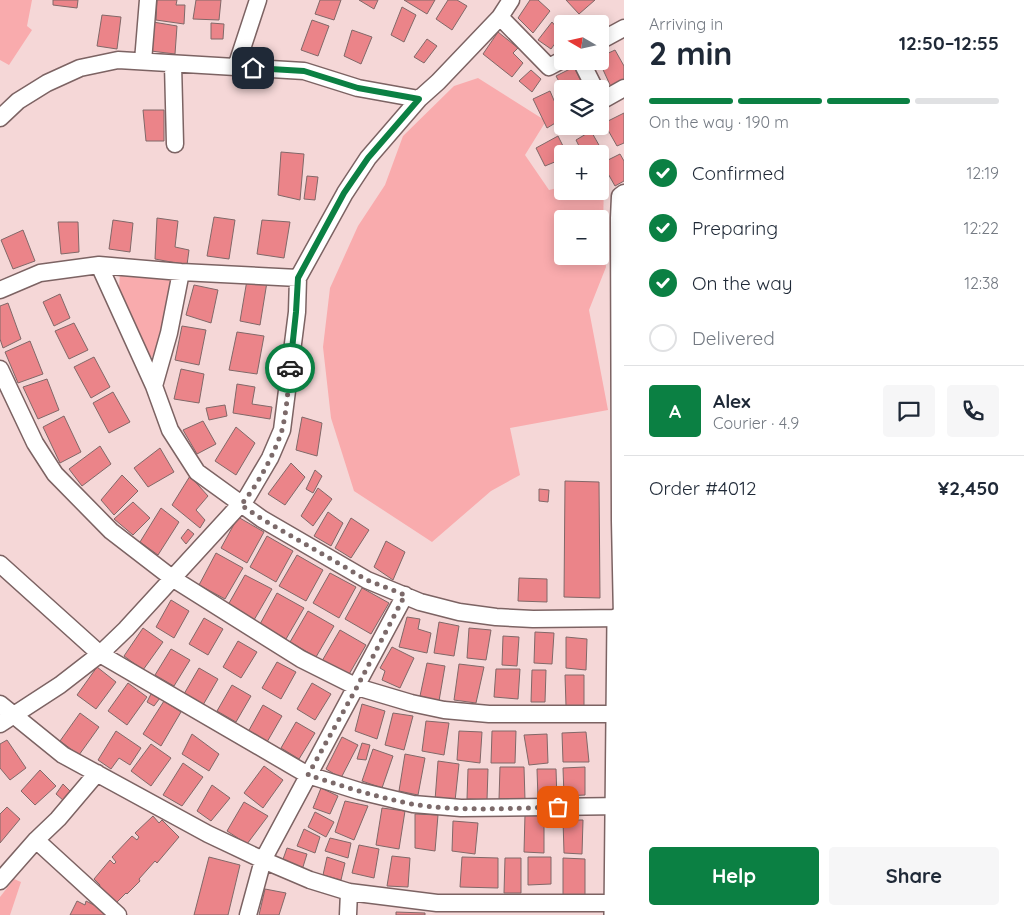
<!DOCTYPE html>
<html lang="en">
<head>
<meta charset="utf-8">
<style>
  body { margin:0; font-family:Quicksand,sans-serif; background:#f6f6f7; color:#1f2937; height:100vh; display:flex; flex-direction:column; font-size:19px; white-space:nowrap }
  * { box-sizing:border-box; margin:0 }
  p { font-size:16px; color:#747a83 }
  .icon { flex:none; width:28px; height:28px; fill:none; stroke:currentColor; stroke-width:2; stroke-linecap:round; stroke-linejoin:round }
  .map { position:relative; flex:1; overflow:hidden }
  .side { display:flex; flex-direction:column; background:#fff; width:400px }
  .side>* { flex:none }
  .needle { width:32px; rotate:279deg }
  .buttons { position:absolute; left:554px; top:15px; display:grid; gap:10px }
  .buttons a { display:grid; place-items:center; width:55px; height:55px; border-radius:5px; background:#fff; box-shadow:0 2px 12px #0003; font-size:25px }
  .pin { position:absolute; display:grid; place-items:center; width:42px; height:42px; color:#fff; margin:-21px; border-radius:10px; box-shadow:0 2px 8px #0006 }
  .courier { position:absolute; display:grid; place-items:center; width:50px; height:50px; margin:-25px; border:4px solid #0b8043; border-radius:50%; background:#fff; color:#222; box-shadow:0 1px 6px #0007 }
  .headline em { font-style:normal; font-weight:700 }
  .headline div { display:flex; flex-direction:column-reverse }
  .headline { display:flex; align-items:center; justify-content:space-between; height:85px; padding:0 25px }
  h1 { font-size:32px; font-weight:700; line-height:38px }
  .bar { display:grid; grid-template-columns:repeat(4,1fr); gap:8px 5px; align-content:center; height:60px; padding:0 25px }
  .bar i { height:6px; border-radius:4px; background:#e0e1e3 }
  .bar .on { background:#0b8043 }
  .bar p { grid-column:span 4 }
  .line { display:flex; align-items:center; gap:12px; padding:0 25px; border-top:1px solid #e0e1e3 }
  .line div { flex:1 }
  .round { display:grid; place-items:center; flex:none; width:52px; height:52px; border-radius:5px; background:#f6f6f7 }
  ol { padding:0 25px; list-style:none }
  li { display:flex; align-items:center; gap:15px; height:55px }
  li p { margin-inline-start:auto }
  li .icon { padding:5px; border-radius:50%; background:#0b8043; color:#fff; stroke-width:4 }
  li:last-child { color:#747a83 }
  li i { width:28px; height:28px; border:2px solid #e0e1e3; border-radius:50% }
  .button { display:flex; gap:10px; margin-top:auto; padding:10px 25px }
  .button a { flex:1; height:58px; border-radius:5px; background:#0b8043; color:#fff; font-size:20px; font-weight:700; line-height:58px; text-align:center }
  .button a+a { background:#f6f6f7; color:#1f2937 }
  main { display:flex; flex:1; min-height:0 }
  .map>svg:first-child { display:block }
  .green { fill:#f9abad; fill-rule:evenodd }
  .building { fill:#eb8489; stroke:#816868 }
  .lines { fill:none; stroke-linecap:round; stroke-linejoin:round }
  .minor-casing { stroke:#7c6363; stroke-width:19 }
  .tertiary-casing { stroke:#7c6363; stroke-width:24 }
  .minor { stroke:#fff; stroke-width:16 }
  .tertiary { stroke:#fff; stroke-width:21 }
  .done { stroke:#7c6a6a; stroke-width:5; stroke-dasharray:0 9 }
  .route { stroke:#0b8043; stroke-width:6 }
</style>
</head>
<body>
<main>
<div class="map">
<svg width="624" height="915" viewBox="0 0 624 915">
  <rect width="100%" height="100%" fill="#f5d7d7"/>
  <path class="green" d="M0,0H32L27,26L32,30L9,65L0,60Z
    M478,78L546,121L525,155L549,190L562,187V191H600V180L604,179L603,231L606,267L589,310L608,410L510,428L520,475L491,491L432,542L354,491L331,418L323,347L330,288L358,226L385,185L403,136L454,86ZM562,219H600V256H562Z
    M120,271L172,277L159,356L150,357L119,289Z
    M14,879L21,882L10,915H0V897Z"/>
  <path class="building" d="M53,0H78L77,8L53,5Z
    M157,0H177L176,5H185L184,24L156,20Z
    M196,0H221L219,20L193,19Z
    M320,0H341L334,20L315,14Z
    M359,0H378L374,9Z
    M404,0H435L427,14Z
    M448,0H457L467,6L452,30L436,19Z
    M530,0H538L550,11L533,33L518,18Z
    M566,0H595L579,14Z
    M402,7L416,15L404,42L391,35Z
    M102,15L121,17L117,49L97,46Z
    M312,20L329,26L318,56L301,50Z
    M153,22L177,26L175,54L151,51Z
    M552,22L562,34L551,49L538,40Z
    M211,23L224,24L223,39H211Z
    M352,30L372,37L361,64L344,56Z
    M498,32L518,48L513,53L523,63L512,77L483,54Z
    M427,39L437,46L424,63L414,57Z
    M615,50L624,66V80L611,87L599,61L600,57Z
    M574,67L585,89H563L556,76Z
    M531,70L541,79L532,92L519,81Z
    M550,91L562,119L547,128L533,99Z
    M143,110H164V141H146Z
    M624,113V143L617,146L604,123Z
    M591,131L604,154L600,156V154H583L576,140Z
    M558,136L567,154H562V159L545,166L536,148Z
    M281,152L304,154L300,200L278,195Z
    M620,154L624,161V181L615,186L602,163Z
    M557,171H562V191H577L559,194Z
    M307,176L318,177L315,200L304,199Z
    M214,217L235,220L229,259L207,256Z
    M157,218L178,221L175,247L189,250L187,265L155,259Z
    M113,220L133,223L130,252L109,249Z
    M262,220L290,222L284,258L257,254Z
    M58,222H78L79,252L61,254Z
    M23,230L35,261L13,269L1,240Z
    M247,280L267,282L260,325L240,321Z
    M194,285L218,290L211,323L186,315Z
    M60,294L70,318L54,326L43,302Z
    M8,303L21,339L3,348L0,339V306Z
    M74,323L88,350L69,359L55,331Z
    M182,326L206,330L199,365L175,360Z
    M237,332L264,336L257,374L229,370Z
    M30,341L43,374L18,383L5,352Z
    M94,357L110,387L91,398L74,367Z
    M181,369L204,374L199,403L174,399Z
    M47,379L59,410L38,419L23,387Z
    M237,384L255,387L252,404L272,407L270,419L233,413Z
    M113,392L130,422L109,433L93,403Z
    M225,405L227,416L209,420L206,408Z
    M64,416L81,452L60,463L43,427Z
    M302,417L322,423L317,456L296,450Z
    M203,421L216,444L197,454L183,430Z
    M236,427L255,443L236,475L215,461Z
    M100,446L111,464L82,486L69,469Z
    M160,448L174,472L148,487L134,468Z
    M291,463L305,477L285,505L268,494Z
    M315,470L322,476L313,493L306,489Z
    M122,475L138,491L114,515L101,500Z
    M190,476L208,496L196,510L205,520L200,528L172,505Z
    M565,481L599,482L600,598L564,597Z
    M318,488L332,499L313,526L301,516Z
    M539,489L549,490L548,502L539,501Z
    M133,502L150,518L133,535L114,519Z
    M161,508L179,522L158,555L140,542Z
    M328,512L343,523L331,546L314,536Z
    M238,517L264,532L247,563L221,548Z
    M351,518L369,530L351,558L335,548Z
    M188,529L194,534L186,544L181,538Z
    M267,536L293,551L276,582L250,567Z
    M386,541L405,552L393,580L374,567Z
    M216,553L243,568L225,599L199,585Z
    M297,555L323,570L306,601L279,586Z
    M330,573L356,587L339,618L313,603Z
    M245,575L272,589L254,620L228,605Z
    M519,578L547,579V602L518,601Z
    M362,588L389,603L371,634L345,619Z
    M277,593L304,608L286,639L260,624Z
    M171,600L189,611L174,638L156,627Z
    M308,611L334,626L316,657L290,642Z
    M407,617L420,619L418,629L431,633L427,653L399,647Z
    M204,618L223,629L208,655L189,644Z
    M439,622L459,626L454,656L434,653Z
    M143,628L163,642L143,670L124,656Z
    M469,628L491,630L486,660L467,658Z
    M340,630L366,645L348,676L322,661Z
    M535,632L554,633L552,664L534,663Z
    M503,636L519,637L517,666L502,665Z
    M566,637L587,639L586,670L566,668Z
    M238,641L257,652L241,678L223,667Z
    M392,647L414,658L400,688L382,680L385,671L380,668Z
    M171,649L190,660L174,686L155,675Z
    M277,662L296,672L281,699L262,688Z
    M427,663L445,666L439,701L420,696Z
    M459,664L484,667L476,703L454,700Z
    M97,667L116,682L96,709L77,695Z
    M199,668L218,679L203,705L184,694Z
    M496,669H520L518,699L494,697Z
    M532,670H546L545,702H531Z
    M565,675H584V706H566Z
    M128,683L147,697L127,725L108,711Z
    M312,683L331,694L315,720L297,709Z
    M232,685L251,696L236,722L217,711Z
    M151,694L160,698L154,706L147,702Z
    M164,701L181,712L161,746L143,734Z
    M362,704L385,711L377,739L355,731Z
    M263,705L282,716L267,742L248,732Z
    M80,713L99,727L79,755L60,741Z
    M393,713L413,716L404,750L385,745Z
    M426,721L449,723L444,755L422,751Z
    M296,722L315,733L299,759L281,748Z
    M116,731L141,748L130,765L119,758L111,769L98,760Z
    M459,731L482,732L480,763L457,760Z
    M492,731H516L515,763H491Z
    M586,732L589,762H563L562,733Z
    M192,734L219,754L209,771L182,754Z
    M547,734L548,763L529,765L524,735Z
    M342,737L358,745L341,778L326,769Z
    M7,740L26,768L10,780L0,768V744Z
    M362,743L370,745L366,760L357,759Z
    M151,744L171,758L151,786L131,771Z
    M373,749L393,756L382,788L362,781Z
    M405,754L425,758L418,795L399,791Z
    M438,761L459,764L455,801L435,800Z
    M183,763L203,777L182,806L163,795Z
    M264,766L283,780L263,808L244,793Z
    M500,767H524L525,800L499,799Z
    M585,767V795L564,796L563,768Z
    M468,769H488L487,800L467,799Z
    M537,769H556L557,800L538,799Z
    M40,770L56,786L35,805L21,791Z
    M63,784L72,793L64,801L56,794Z
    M212,785L230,798L211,821L197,811Z
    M321,788L338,796L330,814L313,808Z
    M345,801L368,806L354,840L335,832Z
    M244,802L268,816L247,844L227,831Z
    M7,807L20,819L0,843V814Z
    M382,808L405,811L399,849L376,845Z
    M315,812L334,822L326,837L308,827Z
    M415,814L438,815L435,851L415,848Z
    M525,814H544V853L524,852Z
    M153,816L159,823L162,820L179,837L157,863L155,861L139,879L140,881L127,894L126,893L116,903L99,887L100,885L94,879L110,860L114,864L116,862L112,857L132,836L137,840L139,837L135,833Z
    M563,820H583L582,854L564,853Z
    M453,821L478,823L475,854L452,851Z
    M304,829L320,837L315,853L297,846Z
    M330,838L351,843L348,858L325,851Z
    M359,845L379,849L374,878L352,873Z
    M287,848L307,854L302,870L282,862Z
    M392,856L410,858L408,887L387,886Z
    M209,857L240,865L228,915H194Z
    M327,857L345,863L341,880L323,875Z
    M462,857L498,858V888L460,887Z
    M528,857H551V884L528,885Z
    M505,858H521V893H504Z
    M563,858L585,859V895H563Z
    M265,889L286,893L279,915H259Z
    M77,901L85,905L86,901L108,912L106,915H70Z
    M396,912L425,913V915H396Z"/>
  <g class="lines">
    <defs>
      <path id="minor" d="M500,17L549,67L562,60
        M600,41L624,28
        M143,61L148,0
        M581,61L595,89
        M173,64L175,144
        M236,67L258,0
        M600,99L601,101L624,88
        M0,118L18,101L47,83L80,68L118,60L304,71L358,88L419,99
        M99,265L154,386L170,430L197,472L262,519L367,580L420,602L459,612L496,617L533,619L624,618
        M0,290L40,273L99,265L181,272L298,278
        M0,369L35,443L55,474L111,531L172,578L301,659L357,687L411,703L444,710L489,714H624
        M154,386L169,333L181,272
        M0,564L100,654L308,775L359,791L413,804L461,808L624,806
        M622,618L620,521L619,218L620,196L624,193
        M0,704L63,755L208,834L263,860L310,880L349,892L437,903H624
        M0,724L60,685L100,654L126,629L247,497L270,458L282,430L297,312L298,278L345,193L368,158L419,99L438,82L500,17L511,0
        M36,840L118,915
        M0,881L36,840L58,819L97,773
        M248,915L263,860L405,595
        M348,915L349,892"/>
      <path id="tertiary" d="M615,915L618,619"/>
    </defs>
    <use href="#minor" class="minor-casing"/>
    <use href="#tertiary" class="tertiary-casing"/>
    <use href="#minor" class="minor"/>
    <use href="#tertiary" class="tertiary"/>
  </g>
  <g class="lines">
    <path class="done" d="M290,368C288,388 287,410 282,430C275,453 257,486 241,505L262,519L367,580L405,595L357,687L308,775C342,786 376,797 412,804C457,812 512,808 558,807"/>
    <path class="route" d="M253,68L304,71L358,88L419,99L368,158L344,193L298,278L296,312L290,368"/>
  </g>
</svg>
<div class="buttons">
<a><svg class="needle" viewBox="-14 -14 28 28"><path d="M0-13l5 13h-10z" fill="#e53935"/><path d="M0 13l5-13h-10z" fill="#747a83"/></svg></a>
<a><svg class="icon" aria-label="layers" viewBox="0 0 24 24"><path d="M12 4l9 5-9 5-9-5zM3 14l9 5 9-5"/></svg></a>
<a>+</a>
<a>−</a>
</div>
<div class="pin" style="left:558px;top:807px;background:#ea580c"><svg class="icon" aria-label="bag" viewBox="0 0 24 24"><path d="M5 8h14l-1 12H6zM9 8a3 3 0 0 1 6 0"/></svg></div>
<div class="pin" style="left:253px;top:68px;background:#1f2937"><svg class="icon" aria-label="home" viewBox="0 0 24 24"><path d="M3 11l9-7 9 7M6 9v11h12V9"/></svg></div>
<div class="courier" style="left:290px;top:368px"><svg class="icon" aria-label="car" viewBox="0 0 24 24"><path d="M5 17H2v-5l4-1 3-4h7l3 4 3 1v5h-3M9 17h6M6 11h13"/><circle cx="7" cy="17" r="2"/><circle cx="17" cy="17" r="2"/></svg></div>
</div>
<section class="side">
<div class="headline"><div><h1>2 min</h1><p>Arriving in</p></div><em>12:50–12:55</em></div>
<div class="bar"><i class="on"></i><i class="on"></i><i class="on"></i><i></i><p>On the way · 190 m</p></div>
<ol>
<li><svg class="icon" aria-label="check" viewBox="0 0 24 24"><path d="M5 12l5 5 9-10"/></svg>Confirmed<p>12:19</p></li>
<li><svg class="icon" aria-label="check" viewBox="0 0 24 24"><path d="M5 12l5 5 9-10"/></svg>Preparing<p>12:22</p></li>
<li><svg class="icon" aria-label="check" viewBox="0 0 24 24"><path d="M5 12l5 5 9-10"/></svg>On the way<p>12:38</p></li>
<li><i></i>Delivered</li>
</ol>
<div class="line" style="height:90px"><b class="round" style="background:#0b8043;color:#fff">A</b><div><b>Alex</b><p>Courier · 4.9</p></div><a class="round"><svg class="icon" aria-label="chat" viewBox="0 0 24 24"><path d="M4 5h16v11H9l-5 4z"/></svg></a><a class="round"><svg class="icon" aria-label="phone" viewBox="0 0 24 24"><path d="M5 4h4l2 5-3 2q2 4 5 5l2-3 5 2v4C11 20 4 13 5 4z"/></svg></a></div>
<div class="line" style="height:65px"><div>Order #4012</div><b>¥2,450</b></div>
<div class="button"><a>Help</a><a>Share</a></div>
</section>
</main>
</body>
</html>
